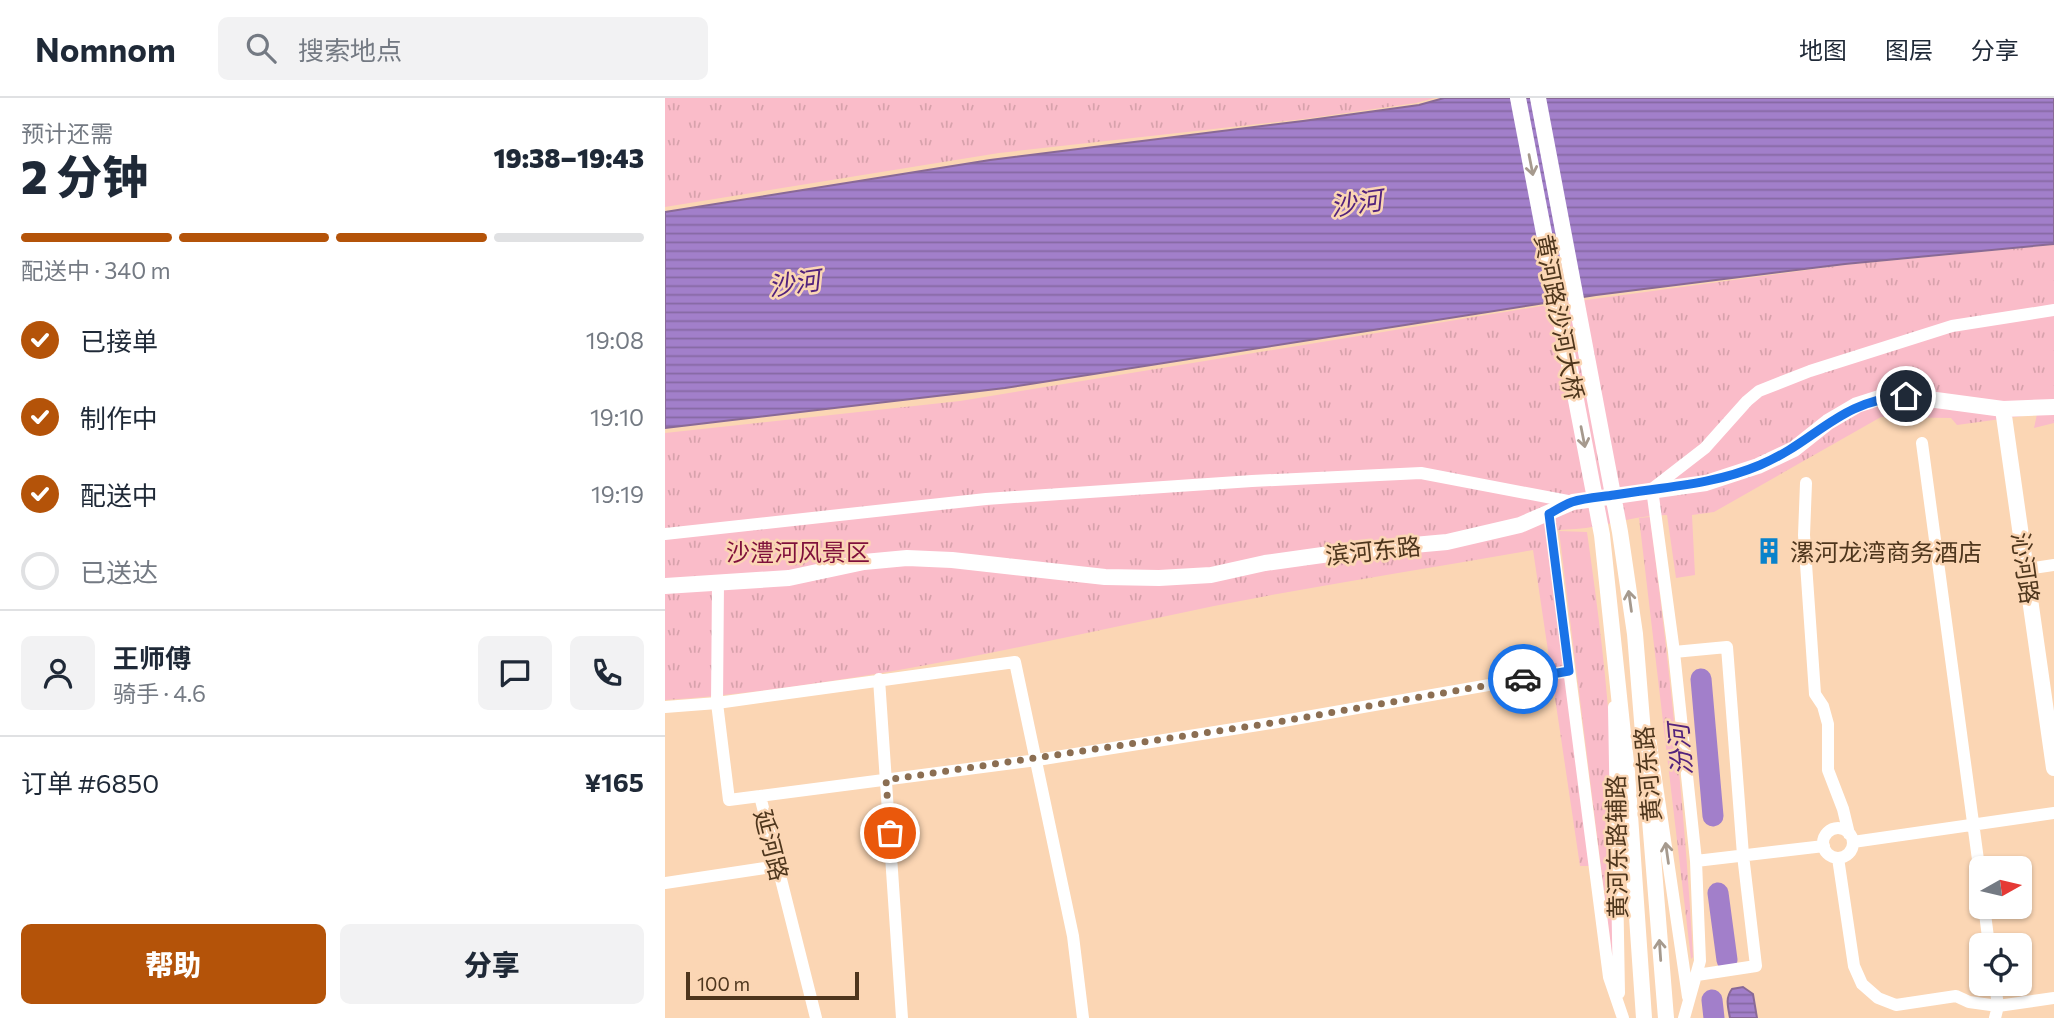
<!DOCTYPE html>
<html lang="zh">
<head>
<meta charset="utf-8">
<style>
  body { margin:0; font-family:Commissioner,"Noto Sans SC",sans-serif; background:#f2f2f3; color:#1f2937; height:100vh; display:flex; flex-direction:column; font-size:26px; white-space:nowrap }
  * { box-sizing:border-box; margin:0 }
  p { font-size:23px; color:#747a83 }
  .icon { flex:none; width:38px; height:38px; fill:none; stroke:currentColor; stroke-width:2; stroke-linecap:round; stroke-linejoin:round }
  .map { position:relative; flex:1; overflow:hidden }
  .details { display:flex; flex-direction:column; background:#fff; width:665px }
  .details>* { flex:none }
  .needle { width:46px; rotate:82deg }
  .tools { position:absolute; left:1304px; top:758px; display:grid; gap:14px }
  .tools a { display:grid; place-items:center; width:63px; height:63px; border-radius:10px; background:#fff; box-shadow:0 2px 5px #0004; font-size:35px }
  .scale { position:absolute; left:21px; bottom:18px; width:173px; box-sizing:border-box; padding-left:7px; border:4px solid #4e361d; border-top:0; font-size:19px; line-height:24px; white-space:nowrap; color:#4e361d; -webkit-text-stroke:5px #fbd6b4; paint-order:stroke }
  .pin { position:absolute; display:grid; place-items:center; width:60px; height:60px; color:#fff; margin:-30px; border:4px solid #fff; border-radius:50%; box-shadow:0 2px 7px #0007 }
  .courier { position:absolute; display:grid; place-items:center; width:70px; height:70px; margin:-35px; border:5px solid #1a73e8; border-radius:50%; background:#fff; color:#222; box-shadow:0 2px 9px #0007 }
  .overview em { font-style:normal; font-weight:800 }
  .overview div { display:flex; flex-direction:column-reverse }
  .overview { display:flex; align-items:center; justify-content:space-between; height:119px; padding:0 21px }
  h1 { font-size:46px; font-weight:800; line-height:52px }
  .bar { display:grid; grid-template-columns:repeat(4,1fr); gap:10px 7px; align-content:center; height:84px; padding:0 21px }
  .bar i { height:9px; border-radius:5px; background:#e0e1e3 }
  .bar .on { background:#b45309 }
  .bar p { grid-column:span 4 }
  .line { display:flex; align-items:center; gap:18px; padding:0 21px; border-top:2px solid #e0e1e3 }
  .line div { flex:1 }
  .round { display:grid; place-items:center; flex:none; width:74px; height:74px; border-radius:10px; background:#f2f2f3 }
  ol { padding:0 21px; list-style:none }
  li { display:flex; align-items:center; gap:21px; height:77px }
  li p { margin-inline-start:auto }
  li .icon { padding:7px; border-radius:50%; background:#b45309; color:#fff; stroke-width:4 }
  li:last-child { color:#747a83 }
  li i { width:38px; height:38px; border:4px solid #e0e1e3; border-radius:50% }
  .primary-button { display:flex; gap:14px; margin-top:auto; padding:14px 21px }
  .primary-button a { flex:1; height:80px; border-radius:10px; background:#b45309; color:#fff; font-size:28px; font-weight:800; line-height:80px; text-align:center }
  .primary-button a+a { background:#f2f2f3; color:#1f2937 }
  header { display:flex; align-items:center; gap:42px; box-sizing:border-box; height:98px; padding:0 35px; background:#fff; border-bottom:2px solid #e0e1e3 }
  header strong { font-size:33px }
  nav { display:flex; gap:38px; margin-inline-start:auto; font-size:24px }
  .search { width:490px; height:63px; background:#f2f2f3; display:flex; align-items:center; gap:18px; box-sizing:border-box; padding:0 24px; border-radius:10px; color:#747a83; font-size:26px }
  main { display:flex; flex:1; min-height:0 }
  .map>svg:first-child { display:block }
  .grass { fill:url(#grass-tufts) }
  .water { fill:url(#water-rules); stroke:#896996; stroke-width:2 }
  .lines { fill:none; stroke-linecap:round; stroke-linejoin:round }
  .river { stroke:#a27fca; stroke-width:21 }
  .street { stroke:#fff; stroke-width:12 }
  .secondary { stroke:#fff; stroke-width:16 }
  .oneway { stroke:#a69a8e }
  .done { stroke:#8b6e52; stroke-width:7; stroke-dasharray:0 12.6 }
  .route { stroke:#1a73e8; stroke-width:9 }
  .labels { text-anchor:middle; dominant-baseline:central; stroke-width:5; stroke-linejoin:round; paint-order:stroke }
  .street-label { font-size:24px; fill:#4e361d; stroke:#fbd6b4 }
  .park-label { font-size:24px; fill:#7f103b; stroke:#fbd6b4 }
  .poi-label { font-size:24px; fill:#4e361d; stroke:#fbd6b4; text-anchor:start }
  .water-label { font-size:26px; font-style:italic; fill:#52227c; stroke:#fbd6b4 }
</style>
</head>
<body>
<header>
<strong>Nomnom</strong>
<div class="search"><svg class="icon" aria-label="search" viewBox="0 0 24 24"><circle cx="10" cy="10" r="6"/><path d="M15 15l6 6"/></svg>搜索地点</div>
<nav><a>地图</a><a>图层</a><a>分享</a></nav>
</header>
<main>
<section class="details">
<div class="overview"><div><h1>2 分钟</h1><p>预计还需</p></div><em>19:38–19:43</em></div>
<div class="bar"><i class="on"></i><i class="on"></i><i class="on"></i><i></i><p>配送中 · 340 m</p></div>
<ol>
<li><svg class="icon" aria-label="check" viewBox="0 0 24 24"><path d="M5 12l5 5 9-10"/></svg>已接单<p>19:08</p></li>
<li><svg class="icon" aria-label="check" viewBox="0 0 24 24"><path d="M5 12l5 5 9-10"/></svg>制作中<p>19:10</p></li>
<li><svg class="icon" aria-label="check" viewBox="0 0 24 24"><path d="M5 12l5 5 9-10"/></svg>配送中<p>19:19</p></li>
<li><i></i>已送达</li>
</ol>
<div class="line" style="height:126px"><a class="round"><svg class="icon" aria-label="person" viewBox="0 0 24 24"><circle cx="12" cy="8" r="4"/><path d="M4 21q1-7 8-7t8 7"/></svg></a><div><b>王师傅</b><p>骑手 · 4.6</p></div><a class="round"><svg class="icon" aria-label="chat" viewBox="0 0 24 24"><path d="M4 5h16v11H9l-5 4z"/></svg></a><a class="round"><svg class="icon" aria-label="phone" viewBox="0 0 24 24"><path d="M5 4h4l2 5-3 2q2 4 5 5l2-3 5 2v4C11 20 4 13 5 4z"/></svg></a></div>
<div class="line" style="height:91px"><div>订单 #6850</div><b>¥165</b></div>
<div class="primary-button"><a>帮助</a><a>分享</a></div>
</section>
<div class="map">
<svg width="1389" height="920" viewBox="0 0 1389 920">
  <defs>
    <pattern id="grass-tufts" width="24" height="20" patternUnits="userSpaceOnUse" patternTransform="scale(1.75)"><rect width="24" height="20" fill="#fabcc9"/><path d="M3 7l-1-3M5 7V3M7 7l1-3M15 17l-1-3M17 17v-4M19 17l1-3" fill="none" stroke="#d8a2ac"/></pattern>
    <pattern id="water-rules" width="6" height="5" patternUnits="userSpaceOnUse" patternTransform="scale(1.75)"><rect width="6" height="5" fill="#a27fca"/><path d="M0 2.5h6" fill="none" stroke="#8669a3"/></pattern>
  </defs>
  <rect width="100%" height="100%" fill="#fbd6b4"/>
  <path class="grass" d="M0,0H770L751,5L639,21L334,55L0,109Z
    M1389,147V325L1369,330L1372,316L1292,327L1286,320L1216,319L1049,414L1027,417L1030,477L1011,480L1002,417C974,417 948,426 921,430C907,432 896,430 883,435L926,768H915L868,452C762,471 655,487 549,508C367,546 186,589 0,602V335L295,303L877,208L1180,167Z
    M985,419C1004,565 1020,712 1028,859L1026,861L974,420Z
    M894,433L922,434C933,511 943,589 947,668C950,734 947,800 948,866Z"/>
  <path class="water" d="M779,0H1389V146L1180,166L931,197L340,290L0,330V114L325,62L638,23L754,7Z
    M1078,889L1088,896L1092,920H1065C1063,909 1060,900 1067,891Z"/>
  <g class="lines">
    <path class="river" d="M1036,581L1048,718
      M1053,795L1062,862
      M1047,902L1049,920"/>
    <path class="street" d="M1257,345L1316,784
      M1141,385L1139,437L1150,596L1158,608L1163,626V672L1178,711L1184,736
      M884,416L944,879L958,920
      M0,436L321,401L587,383L756,375L908,404
      M1362,471L1389,467
      M53,485L52,605L64,702L95,698L151,920
      M1009,554L1062,549L1078,757L1091,868L1032,877
      M214,581L237,920
      M0,609L52,605L350,564L408,838L418,920
      M949,609L954,895
      M985,640L1023,899
      M95,698L372,662L607,625L904,573
      M1158 745a15 15 0 1 1 30 0a15 15 0 1 1-30 0Z
      M1188,744L1389,715
      M1173,760L1189,868L1197,886L1213,900L1231,907L1291,898L1304,904L1333,908L1389,900
      M1031,763L1159,748
      M0,785L113,768
      M1319,808L1324,847
      M1019,920L1035,863L1031,763L1009,554L987,391L1040,350L1082,303L1094,293L1145,273L1287,228L1389,212
      M1330,920L1333,908L1330,886"/>
    <path class="secondary" d="M853,0L937,437L962,674L979,920
      M873,0L955,434L970,536L1001,920
      M1338,311L1389,670
      M0,488L124,480L199,464L242,460L287,462L440,479L494,480L546,477L600,465L693,452L782,444L855,427L908,404L1041,385L1093,368L1129,351L1163,324L1192,307L1217,299L1241,298L1338,311L1389,309"/>
  </g>
  <defs><path id="oneway-shaft" d="M-6 0H5M1.5-3L5.5 0L1.5 3" fill="none" stroke-width="1.6" stroke-linecap="round" stroke-linejoin="round" transform="scale(1.75)"/></defs>
  <g class="oneway">
    <use href="#oneway-shaft" transform="translate(866 67) rotate(79)"/>
    <use href="#oneway-shaft" transform="translate(918 339) rotate(79)"/>
    <use href="#oneway-shaft" transform="translate(965 503) rotate(-98)"/>
    <use href="#oneway-shaft" transform="translate(1002 755) rotate(-98)"/>
    <use href="#oneway-shaft" transform="translate(995 852) rotate(-94)"/>
  </g>
  <g class="lines">
    <path class="done" d="M225,735L221,682L607,625L858,581"/>
    <path class="route" d="M858,581L904,573L884,416C891,412 899,407 907,404C920,400 936,399 949,397C998,389 1048,387 1095,367C1152,343 1174,302 1241,298"/>
  </g>
  <defs>
    <symbol id="building-bare" viewBox="-9 -9 18 18"><path d="M-4-6H4V6H1V3H-1V6H-4ZM-2.5-4.3h1.7v1.8h-1.7ZM.8-4.3h1.7v1.8H.8ZM-2.5-1h1.7V.8h-1.7ZM.8-1h1.7V.8H.8Z" fill="#0982cb" stroke="#fbd6b4" stroke-width="2.5" paint-order="stroke"/></symbol>
  </defs>
  <g fill-rule="evenodd">
    <use href="#building-bare" x="1085" y="434" width="38" height="38"/>
  </g>
  <g class="labels">
    <g class="street-label">
      <text transform="translate(895 219) rotate(79)">黄河路沙河大桥</text>
      <text transform="translate(708 452) rotate(-6)">滨河东路</text>
      <text transform="translate(1361 470) rotate(82)">沁河路</text>
      <text transform="translate(982 676) rotate(-95)">黄河东路</text>
      <text transform="translate(107 747) rotate(76)">延河路</text>
      <text transform="translate(951 749) rotate(-91)">黄河东路辅路</text>
    </g>
    <g class="park-label">
      <text x="133" y="453">沙澧河风景区</text>
    </g>
    <g class="poi-label">
      <text x="1125" y="453">漯河龙湾商务酒店</text>
    </g>
    <g class="water-label">
      <text transform="translate(691 104) rotate(-8)">沙河</text>
      <text transform="translate(129 184) rotate(-8)">沙河</text>
      <text transform="translate(1014 652) rotate(-95)">汾河</text>
    </g>
  </g>
</svg>
<div class="tools">
<a><svg class="needle" viewBox="-14 -14 28 28"><path d="M0-13l5 13h-10z" fill="#e53935"/><path d="M0 13l5-13h-10z" fill="#747a83"/></svg></a>
<a><svg class="icon" aria-label="locate" viewBox="0 0 24 24"><circle cx="12" cy="12" r="6"/><path d="M12 2v4M12 18v4M2 12h4M18 12h4"/></svg></a>
</div>
<div class="scale">100 m</div>
<div class="pin" style="left:225px;top:735px;background:#ea580c"><svg class="icon" aria-label="bag" viewBox="0 0 24 24"><path d="M5 8h14l-1 12H6zM9 8a3 3 0 0 1 6 0"/></svg></div>
<div class="pin" style="left:1241px;top:298px;background:#1f2937"><svg class="icon" aria-label="home" viewBox="0 0 24 24"><path d="M3 11l9-7 9 7M6 9v11h12V9"/></svg></div>
<div class="courier" style="left:858px;top:581px"><svg class="icon" aria-label="car" viewBox="0 0 24 24"><path d="M5 17H2v-5l4-1 3-4h7l3 4 3 1v5h-3M9 17h6M6 11h13"/><circle cx="7" cy="17" r="2"/><circle cx="17" cy="17" r="2"/></svg></div>
</div>
</main>
</body>
</html>
